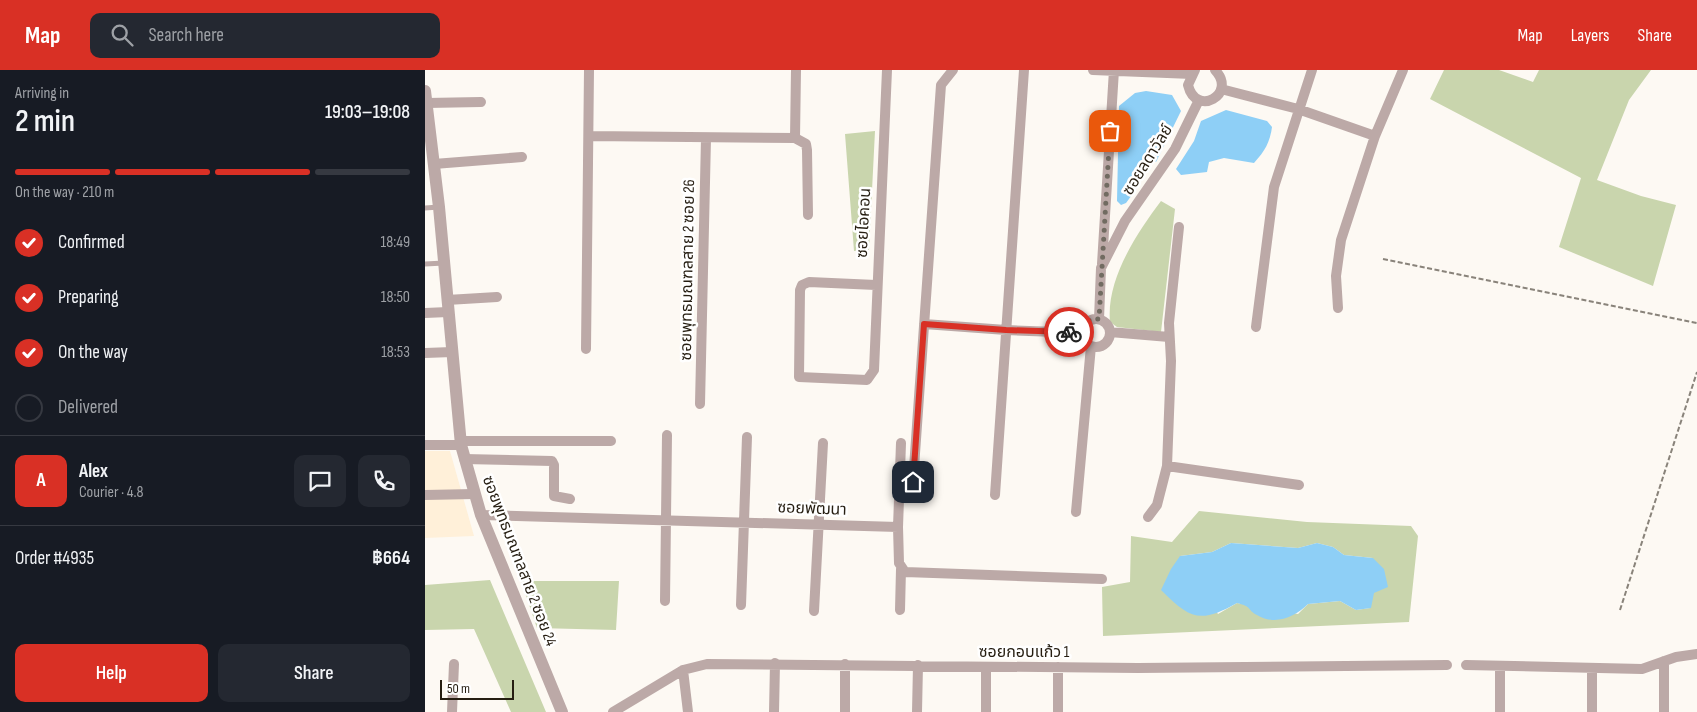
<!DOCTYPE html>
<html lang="en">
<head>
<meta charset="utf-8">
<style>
  body { margin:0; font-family:"Sofia Sans Condensed","Noto Sans Thai",sans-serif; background:#242831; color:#f1f3f6; height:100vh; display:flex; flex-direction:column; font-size:19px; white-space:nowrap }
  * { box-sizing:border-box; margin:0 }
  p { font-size:16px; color:#9ea1a6 }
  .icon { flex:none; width:28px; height:28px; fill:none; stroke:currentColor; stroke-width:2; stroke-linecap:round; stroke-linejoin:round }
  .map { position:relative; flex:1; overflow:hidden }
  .side { display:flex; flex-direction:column; background:#171b24; width:425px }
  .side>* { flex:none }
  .scale { position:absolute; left:15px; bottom:12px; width:74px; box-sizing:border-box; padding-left:5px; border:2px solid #261e12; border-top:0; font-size:14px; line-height:18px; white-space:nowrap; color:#261e12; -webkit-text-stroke:4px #fff; paint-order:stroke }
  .pin { position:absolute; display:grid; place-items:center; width:42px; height:42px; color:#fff; margin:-21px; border-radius:10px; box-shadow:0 2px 8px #0006 }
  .courier { position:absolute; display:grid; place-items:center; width:50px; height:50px; margin:-25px; border:4px solid #d93025; border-radius:50%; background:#fff; color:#222; box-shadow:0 1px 6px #0007 }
  .head em { font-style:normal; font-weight:600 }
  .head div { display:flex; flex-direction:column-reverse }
  .head { display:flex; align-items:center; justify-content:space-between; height:85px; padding:0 15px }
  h1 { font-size:32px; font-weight:600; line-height:38px }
  .bar { display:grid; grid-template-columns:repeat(4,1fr); gap:8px 5px; align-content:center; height:60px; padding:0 15px }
  .bar i { height:6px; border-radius:4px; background:#363941 }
  .bar .selected { background:#d93025 }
  .bar p { grid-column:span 4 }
  .line { display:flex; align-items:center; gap:12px; padding:0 15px; border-top:1px solid #363941 }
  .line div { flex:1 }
  .round { display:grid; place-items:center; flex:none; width:52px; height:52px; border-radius:10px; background:#242831 }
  ol { padding:0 15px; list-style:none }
  li { display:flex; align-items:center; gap:15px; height:55px }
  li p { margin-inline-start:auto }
  li .icon { padding:5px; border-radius:50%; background:#d93025; color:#fff; stroke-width:4 }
  li:last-child { color:#9ea1a6 }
  li i { width:28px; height:28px; border:2px solid #363941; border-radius:50% }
  .button { display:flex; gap:10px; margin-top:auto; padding:10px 15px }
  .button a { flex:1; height:58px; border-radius:10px; background:#d93025; color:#fff; font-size:20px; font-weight:600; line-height:58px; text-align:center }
  .button a+a { background:#242831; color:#f1f3f6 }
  header { display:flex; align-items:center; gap:30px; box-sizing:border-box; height:70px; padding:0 25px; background:#d93025; color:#fff }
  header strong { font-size:24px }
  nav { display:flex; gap:28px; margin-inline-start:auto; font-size:18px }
  .search { width:350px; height:45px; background:#242831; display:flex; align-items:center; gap:12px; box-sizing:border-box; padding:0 18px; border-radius:10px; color:#9ea1a6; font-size:19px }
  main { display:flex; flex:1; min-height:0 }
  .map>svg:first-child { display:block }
  .built { fill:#fff0d9 }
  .green { fill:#c9d5ad; fill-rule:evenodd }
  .water { fill:#8ecff6 }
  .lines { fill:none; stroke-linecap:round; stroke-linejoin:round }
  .path { stroke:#89837a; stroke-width:2; stroke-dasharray:5 2.5; stroke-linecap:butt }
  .service { stroke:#bca9a7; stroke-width:5 }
  .minor { stroke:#bca9a7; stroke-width:10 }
  .tertiary { stroke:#bca9a7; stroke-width:12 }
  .done { stroke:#716b61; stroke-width:5; stroke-dasharray:0 9 }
  .route { stroke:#d93025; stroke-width:6 }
  .labels { text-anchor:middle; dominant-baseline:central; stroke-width:5; stroke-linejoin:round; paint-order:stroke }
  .street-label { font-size:16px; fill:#261e12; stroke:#fff }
</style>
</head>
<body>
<header>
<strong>Map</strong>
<div class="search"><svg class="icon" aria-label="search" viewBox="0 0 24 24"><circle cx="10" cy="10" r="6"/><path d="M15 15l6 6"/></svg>Search here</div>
<nav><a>Map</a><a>Layers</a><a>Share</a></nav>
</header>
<main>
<section class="side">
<div class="head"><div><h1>2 min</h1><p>Arriving in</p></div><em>19:03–19:08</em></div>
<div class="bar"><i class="selected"></i><i class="selected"></i><i class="selected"></i><i></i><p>On the way · 210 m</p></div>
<ol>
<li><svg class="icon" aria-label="check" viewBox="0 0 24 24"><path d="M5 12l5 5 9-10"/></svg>Confirmed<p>18:49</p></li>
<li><svg class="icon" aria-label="check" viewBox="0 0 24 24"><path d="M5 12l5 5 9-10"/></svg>Preparing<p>18:50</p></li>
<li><svg class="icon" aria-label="check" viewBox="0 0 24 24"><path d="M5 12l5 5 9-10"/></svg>On the way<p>18:53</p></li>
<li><i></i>Delivered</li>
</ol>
<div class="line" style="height:90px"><b class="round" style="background:#d93025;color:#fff">A</b><div><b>Alex</b><p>Courier · 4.8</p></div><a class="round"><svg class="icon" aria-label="chat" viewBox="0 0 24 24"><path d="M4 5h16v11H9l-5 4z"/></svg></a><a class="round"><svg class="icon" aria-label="phone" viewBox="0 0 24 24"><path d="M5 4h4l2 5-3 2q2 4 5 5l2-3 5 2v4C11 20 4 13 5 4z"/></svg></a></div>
<div class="line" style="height:65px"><div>Order #4935</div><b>฿664</b></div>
<div class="button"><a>Help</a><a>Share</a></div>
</section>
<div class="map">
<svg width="1272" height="642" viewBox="0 0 1272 642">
  <rect width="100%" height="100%" fill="#fdf9f3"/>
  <path class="built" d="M0,381H25L49,466L0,468Z"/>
  <path class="green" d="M1019,0H1074L1108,12L1114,0H1226L1204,30L1172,110L1216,126L1251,135L1228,216L1134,177L1156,108L1005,29Z
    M450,61L444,180L429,181L420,64Z
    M736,131L750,139L736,262L692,257L685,252C681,209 712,163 736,131Z
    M774,441L882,452L986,456L993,466L984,552L678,566L677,517L705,512L706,466L747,472ZM806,473L873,478L892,473L908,477L919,485L948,488L945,538L931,540L915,531L883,534L873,544L812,533L793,544L755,486L787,482Z
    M65,510L121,642H86L49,559L0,560V515Z
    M96,511H194L191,560L112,558Z"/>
  <path class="water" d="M721,21L747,25L756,41L731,92L725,87L709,108L715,114L701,133L696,135L692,131L694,36L710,23Z
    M801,40L842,51L847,57C845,72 840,81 829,93L799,88L784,92L782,102L756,105L751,99L769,71L776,51Z
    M806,473L873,478L892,473L908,477L919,485L948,488L959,499L963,517L949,523L946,538L931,540L915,531L883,534C870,547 850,556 832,545C821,539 828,537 812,533C775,554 765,549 736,520L746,499L755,486L787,482Z"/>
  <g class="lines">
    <path class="path" d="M958,189L1272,253
      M1195,540L1272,302"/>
    <path class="service" d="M0,138L14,137
      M0,194L19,193"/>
    <path class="minor" d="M668,0L767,4
      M770,0L763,15C771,48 813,24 790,0
      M796,19L873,39L950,66
      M2,33L56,32
      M164,66L370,68L381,74L382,80L383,145
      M370,68L371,0
      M9,94L97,87
      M677,194L689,0
      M451,215L384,212L377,215L375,220L374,307L442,310L449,300L462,0
      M22,230L72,227
      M913,238L911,206L916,170L950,66L978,0
      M0,243L23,242
      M674,249L676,198L700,151L750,79L774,30
      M657 263a14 14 0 1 1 28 0a14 14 0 1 1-28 0Z
      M499,254L581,260L657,263
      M831,257L849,117L887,0
      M685,262L744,267
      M161,279L164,0
      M0,283L27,282
      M275,334L281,68
      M35,371H186
      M0,375H36
      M39,389L127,391L129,395V426L145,429
      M742,396L874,415
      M488,412L516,15L528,0
      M0,425L49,424
      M570,425L599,0
      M651,442L666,276
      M56,445L473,457L474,493L480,502L677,509
      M723,447L732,435L742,396L746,291L744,253L754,157
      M473,457L476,373
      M240,531L242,365
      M316,535L322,367
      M475,540L476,499
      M389,541L398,373
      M1041,595L1217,599L1251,587L1272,584
      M1075,596V642
      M258,600L263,642
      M27,642L29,594
      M188,642L258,600L282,594L713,598L1022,595
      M349,642L350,593
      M420,642V594
      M492,642L493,595
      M561,642V598
      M633,642V597
      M1167,642V598
      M1239,642V591"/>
    <path class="tertiary" d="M0,21L14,137L36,375L56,445L137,642"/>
  </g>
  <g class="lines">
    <path class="done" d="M644,262H657C658,253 664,248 674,249L685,61"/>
    <path class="route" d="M488,412L499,254L581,260L644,262"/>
  </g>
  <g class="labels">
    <g class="street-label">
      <text transform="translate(723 90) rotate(-58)">ซอยลดาวัลย์</text>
      <text transform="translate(439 153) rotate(-87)">ซอยไอคอน</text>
      <text transform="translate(263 200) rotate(-89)">ซอยพุทธมณฑลสาย 2 ซอย 26</text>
      <text transform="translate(387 439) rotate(2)">ซอยพัฒนา</text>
      <text transform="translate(94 491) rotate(69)">ซอยพุทธมณฑลสาย 2 ซอย 24</text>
      <text x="599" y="582">ซอยกอบแก้ว 1</text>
    </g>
  </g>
</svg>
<div class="scale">50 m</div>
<div class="pin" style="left:685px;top:61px;background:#ea580c"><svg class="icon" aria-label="bag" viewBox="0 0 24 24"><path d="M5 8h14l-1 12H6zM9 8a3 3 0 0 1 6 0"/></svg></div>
<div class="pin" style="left:488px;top:412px;background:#1f2937"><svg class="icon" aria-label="home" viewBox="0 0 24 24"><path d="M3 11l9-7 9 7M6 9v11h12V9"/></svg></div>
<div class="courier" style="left:644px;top:262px"><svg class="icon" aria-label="bike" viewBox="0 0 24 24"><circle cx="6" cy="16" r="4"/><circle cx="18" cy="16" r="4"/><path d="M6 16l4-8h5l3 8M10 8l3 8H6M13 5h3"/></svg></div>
</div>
</main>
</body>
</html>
